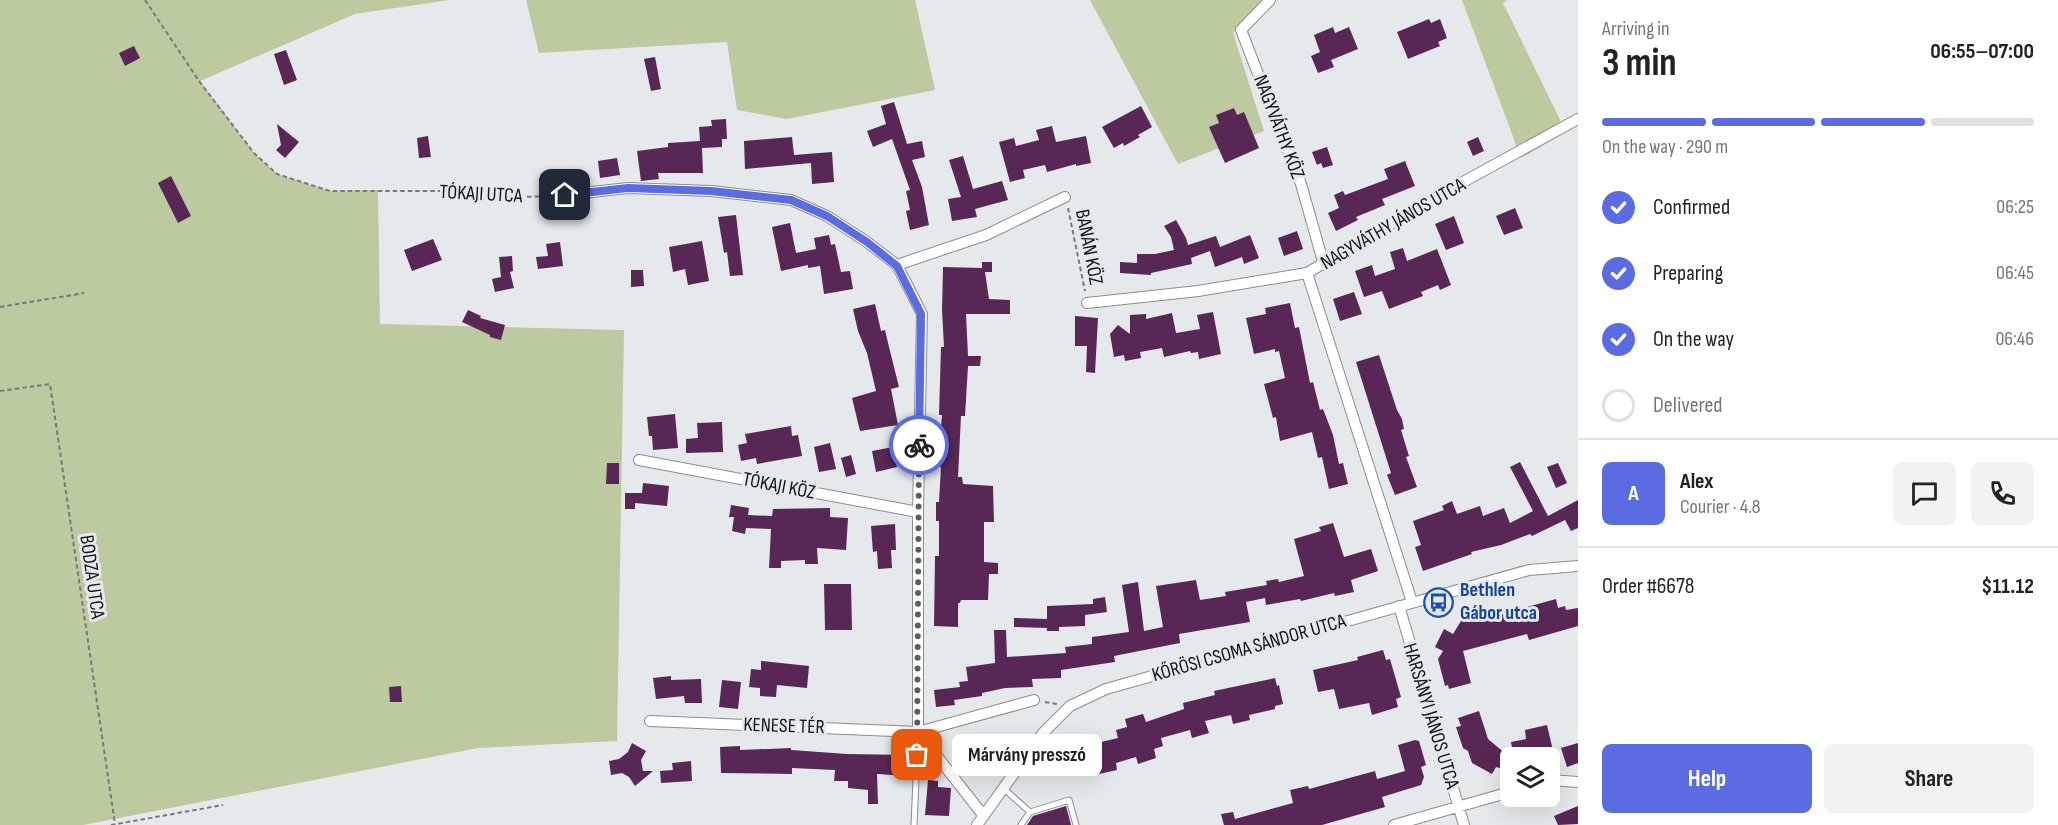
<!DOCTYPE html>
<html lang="en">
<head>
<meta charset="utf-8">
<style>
  body { margin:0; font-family:"Sofia Sans Condensed",sans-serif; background:#f2f2f2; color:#222; height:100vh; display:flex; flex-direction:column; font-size:22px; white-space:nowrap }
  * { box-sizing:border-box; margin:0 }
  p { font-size:20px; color:#767676 }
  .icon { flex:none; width:33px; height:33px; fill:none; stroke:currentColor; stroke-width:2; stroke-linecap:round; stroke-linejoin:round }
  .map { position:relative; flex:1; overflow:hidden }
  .side { display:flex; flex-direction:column; background:#fff; width:480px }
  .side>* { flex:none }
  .controls { position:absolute; left:1500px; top:747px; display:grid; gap:12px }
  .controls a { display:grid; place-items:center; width:60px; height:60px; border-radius:9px; background:#fff; box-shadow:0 6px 24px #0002; font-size:30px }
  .pin { position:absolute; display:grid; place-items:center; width:51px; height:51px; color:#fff; margin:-26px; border-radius:12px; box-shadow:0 3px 9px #0006 }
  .courier { position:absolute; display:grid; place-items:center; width:60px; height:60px; margin:-30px; border:4px solid #5b6ce3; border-radius:50%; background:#fff; color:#222; box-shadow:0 2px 8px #0007 }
  .bubble { position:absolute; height:42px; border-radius:9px; background:#fff; box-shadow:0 6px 24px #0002; font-size:20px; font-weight:700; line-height:42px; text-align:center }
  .head em { font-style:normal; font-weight:700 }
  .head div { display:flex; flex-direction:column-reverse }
  .head { display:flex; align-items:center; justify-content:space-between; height:102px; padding:0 24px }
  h1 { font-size:39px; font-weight:700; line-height:45px }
  .bar { display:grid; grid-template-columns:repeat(4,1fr); gap:9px 6px; align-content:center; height:72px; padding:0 24px }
  .bar i { height:8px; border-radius:4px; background:#e0e0e0 }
  .bar .on { background:#5b6ce3 }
  .bar p { grid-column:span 4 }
  .line { display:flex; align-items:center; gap:15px; padding:0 24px; border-top:2px solid #e0e0e0 }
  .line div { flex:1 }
  .round { display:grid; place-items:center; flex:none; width:63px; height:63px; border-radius:9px; background:#f2f2f2 }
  ol { padding:0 24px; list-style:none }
  li { display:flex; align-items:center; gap:18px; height:66px }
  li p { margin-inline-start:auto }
  li .icon { padding:6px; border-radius:50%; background:#5b6ce3; color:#fff; stroke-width:4 }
  li:last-child { color:#767676 }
  li i { width:33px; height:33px; border:3px solid #e0e0e0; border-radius:50% }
  .button { display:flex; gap:12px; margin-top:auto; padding:12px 24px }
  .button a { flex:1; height:69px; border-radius:9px; background:#5b6ce3; color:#fff; font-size:24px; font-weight:700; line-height:69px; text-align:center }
  .button a+a { background:#f2f2f2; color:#222 }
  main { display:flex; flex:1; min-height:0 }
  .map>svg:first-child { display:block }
  .green { fill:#bbca9f }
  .building { fill:#582756 }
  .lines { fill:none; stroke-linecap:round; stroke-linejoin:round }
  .service-casing { stroke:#8a8d90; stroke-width:7 }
  .minor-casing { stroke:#8a8d90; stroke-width:12 }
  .path { stroke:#77797b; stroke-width:2; stroke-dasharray:4.5 3; stroke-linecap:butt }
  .service { stroke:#fff; stroke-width:5 }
  .minor { stroke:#fff; stroke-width:10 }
  .done { stroke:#5b5d5e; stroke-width:6; stroke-dasharray:0 10.8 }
  .route { stroke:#5b6ce3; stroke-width:8 }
  .labels { text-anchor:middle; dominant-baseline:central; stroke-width:6; stroke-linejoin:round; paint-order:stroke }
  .street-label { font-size:20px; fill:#101112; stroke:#e6e9ec }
  .transit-label { font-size:20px; font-weight:bold; fill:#164399; stroke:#e6e9ec; text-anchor:start }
</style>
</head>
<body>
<main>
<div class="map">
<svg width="1578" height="825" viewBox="0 0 1578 825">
  <rect width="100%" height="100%" fill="#e6e9ec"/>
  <path class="green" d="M0,0H449L355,14L200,81L254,153L277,174L330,191L378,190L380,324L624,330L617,741L478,748L83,825H0Z
    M526,0H915L935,90L787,119L737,110L727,42L539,53Z
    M1090,0H1263L1233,33L1264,131L1178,164Z
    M1462,0H1507L1503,3L1566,132L1521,158Z"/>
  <path class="building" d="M1429,19L1431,23L1440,19L1447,38L1438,42L1440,46L1408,59L1397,32Z
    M1333,27L1335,33L1349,27L1358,49L1331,60L1334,67L1318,73L1311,56L1320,52L1314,35Z
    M134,46L140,58L125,66L119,53Z
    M286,50L297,80L284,85L274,54Z
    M655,57L661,89L651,91L644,59Z
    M894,102L907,144L922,141L925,157L912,160L922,187L929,225L910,230L906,211L910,210L906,191L910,190L892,139L873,147L867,131L886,124L881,106Z
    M1141,106L1152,127L1138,135L1140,137L1124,146L1123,143L1114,148L1102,127Z
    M1234,108L1237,115L1244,112L1259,148L1225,163L1209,127L1219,123L1216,115Z
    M726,119L727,139H722V147L702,148L703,173H658L659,179L641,181L637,151L668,147V143L700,141L699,127L712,126L711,120Z
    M277,124L299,142L285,158L276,150L281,145Z
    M1052,126L1056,142L1086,136L1091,163L1076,166V164L1047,172L1045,165L1023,170L1025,178L1010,182L999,142L1014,138L1016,146L1039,140L1036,130Z
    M428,136L431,157L419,158L417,138Z
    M792,137L794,155L832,152L834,182L812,184L811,163L745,169L744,141Z
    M1478,137L1484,151L1473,156L1467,142Z
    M1327,147L1333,165L1323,168L1321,163L1317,165L1312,152Z
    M963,156L973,189L1002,181L1008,200L975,209L977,217L952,221L948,199L961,197L949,160Z
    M617,158L620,175L600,178L598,161Z
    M1405,161L1415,186L1382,199L1385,205L1356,217L1358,220L1336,231L1328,213L1339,208L1334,195L1343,191L1345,195L1388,179L1384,169Z
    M583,172L584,185L563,188L561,175Z
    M171,176L191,216L178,223L158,183Z
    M1515,208L1523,228L1504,235L1496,216Z
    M736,215L743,275L730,276L727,252L724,253L718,217Z
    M1454,216L1464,243L1446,250L1435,224Z
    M1176,220L1186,238L1188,245L1216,236L1220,247L1250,235L1259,258L1244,264L1242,257L1215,267L1210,251L1191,258L1192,264L1151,273V275L1120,273V262L1137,263V254H1155L1174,250L1171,237L1164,226Z
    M790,223L796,253L816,249L814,238L829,235L831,245L835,244L841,272L850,271L853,289L824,294L820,266L808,268V265L781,271L772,227Z
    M1297,231L1303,249L1284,256L1278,238Z
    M433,239L442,260L412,271L404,250Z
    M702,241L709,281L688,285L685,269L673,272L669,247Z
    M560,242L563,266L538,269L536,257L548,256L546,244Z
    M1403,248L1407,261L1437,249L1451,285L1440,290L1438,285L1421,292L1423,296L1389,309L1382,291L1364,297L1355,271L1372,265L1375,276L1395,269L1390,252Z
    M512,256L513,271L510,272L514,288L495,292L492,279L501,277L499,257Z
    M982,262H992V272H985L989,299L1010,300V314H966L968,356H981L980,366H968L965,416H961L958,477H962L963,484L993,486L994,522H984V562L998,563V574H989L988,600H961L960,603H958V627L934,626L935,556H939V521H936V502H939L941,467L938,466L942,415H939L941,347H944L942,310L943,267L982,268Z
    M631,270H643L644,286L631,287Z
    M1354,292L1362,314L1340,321L1333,299Z
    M1290,303L1295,328L1299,327L1310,383L1313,382L1320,410L1323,409L1333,435L1339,464L1343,463L1348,484L1329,489L1322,457L1318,458L1312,432L1280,441L1276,417L1273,418L1264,384L1285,378L1279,351L1275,352V349L1254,354L1246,318L1266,314L1265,308Z
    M875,304L881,331L885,330L889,347L899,387L891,389L898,425L860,431L852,398L876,391L867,353L858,331L853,309Z
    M468,310L481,316L480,318L505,325L501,340L490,337V335L462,322Z
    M1213,312L1221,354L1199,359L1198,352L1191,353L1190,351L1164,357L1162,348L1140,352L1141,358L1125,361L1124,355L1114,357L1110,334L1118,325L1130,334V315L1146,314V319L1172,313L1176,333L1200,329L1197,315Z
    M1075,316L1098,318L1095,373L1086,372L1087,346H1075Z
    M1379,355L1397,410L1402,419L1404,429L1401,430L1409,456L1406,457L1417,487L1395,495L1387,475L1391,473L1356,362Z
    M675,414L678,448L653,450L652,436H649L647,417Z
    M722,422L723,452L686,453V439L698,438L697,423Z
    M791,426L792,436L798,435L802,456L757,464L756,458L741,461L738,445L747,443L745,434Z
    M830,443L836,469L819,472L814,447Z
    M893,447L897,467L876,472L872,451Z
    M851,455L856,474L846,477L841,458Z
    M1520,462L1548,516L1578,500V528L1571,531L1565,520L1532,536L1530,534L1501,545L1471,552L1472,554L1423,571L1415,547L1421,545L1413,521L1444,510L1442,506L1452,501L1457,514L1480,506L1483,516L1504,508L1510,523L1533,511L1510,467Z
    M607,463H619V484H606Z
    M1558,463L1567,483L1556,488L1547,467Z
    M643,483L669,486L667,506L635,503V509H625V493H642Z
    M731,505L749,508L748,515L772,516L773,509L830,508V517L848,518L846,550L817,548L818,564H805V560L781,561V568H769L771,529L746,528L745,534L732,531L734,517H729Z
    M1333,523L1344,557L1371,549L1378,571L1351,580L1354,592L1335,596L1334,593L1301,601L1300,599L1266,605L1265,598L1246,602L1250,622L1179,634L1180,643L1114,656L1115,662L1061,670V678L1032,679L1033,687L1005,688L982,693V696L954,700L955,705L936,707L934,690L960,687L959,682L968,681L966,667L995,663L994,630H1006L1007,657L1066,653L1065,647L1092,644V637L1129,632L1122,585L1138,582L1144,631L1163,627L1156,586L1196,580L1200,600L1226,596L1225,592L1267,585L1266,581L1278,579L1279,582L1304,576L1294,539L1321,531L1319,527Z
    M895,524L896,550H891L892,568L878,569L877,551L873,552L871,526Z
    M824,584H851L852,630H825Z
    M1105,597L1107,612L1085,615V626L1059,627V631H1047V628L1014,627V618L1047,619V606L1093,604V599Z
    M1556,599L1558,608L1565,606L1566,610L1578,608V626L1529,640L1527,634L1463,651L1471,683L1449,689L1448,685L1445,686L1438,659L1443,651L1435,647L1444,629L1453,634L1461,621L1491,611L1508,608L1509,612Z
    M1383,650L1386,660L1390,659L1401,697L1396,699L1398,707L1372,715L1369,703L1339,709L1334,689L1318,692L1313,670L1358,660L1357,657Z
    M761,661L809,666L807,688L777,685L776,697L760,696V688L749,687L751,669L761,670Z
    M671,676V680L701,679L702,703H685L684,696L656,699L653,678Z
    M1275,678L1277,686L1279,685L1283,704L1275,706V709L1249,715L1250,720L1233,724L1231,715L1205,721L1209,733L1192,738L1190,730L1161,738L1163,746L1154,749L1156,758L1138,764L1136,757L1116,763L1117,770L1099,774L1097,764L1079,768L1076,752L1094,748L1093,744L1118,738L1116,730L1127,727L1125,719L1143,714L1146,722L1184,709L1183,703L1215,695L1214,691Z
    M722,680L741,682L738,709L719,707Z
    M401,686L402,702H390L389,687Z
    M1479,711L1488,739L1506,754L1503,769L1496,767L1492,774L1472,763L1468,751L1463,748L1456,727L1461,726L1458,718Z
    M1547,725L1554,755L1545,758H1514L1511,742L1526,739L1525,730Z
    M1415,740L1419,741L1426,765L1421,767L1424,777L1421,785L1382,797L1385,807L1322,825H1224L1221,814L1233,812L1235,819L1293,803L1290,790L1308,786L1309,789L1375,771L1377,779L1405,771L1398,745Z
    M632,743L646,751L641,760L643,771H653L635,786L629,777L622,773L611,775L609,761L619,759L628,752Z
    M1578,743V763L1567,767L1561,748Z
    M740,746V750L791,748V750L847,754L909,755L907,776L877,774L878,804H868V790L848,788V781H834L835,770L792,768V774L721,773L720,747Z
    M691,761L692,781L661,783L660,771L673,770L672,763Z
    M928,780L938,781V787L951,788L949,816L925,815Z
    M1066,806L1071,825H1027L1033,816Z
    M1578,806V824L1558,825L1554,816Z"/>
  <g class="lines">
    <defs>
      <path id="service" d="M1003,788L1030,812
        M914,825L918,733
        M1021,825L1030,812L1069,800L1076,825"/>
      <path id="minor" d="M1270,0L1241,30L1301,184L1324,265
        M565,195L628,188L711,191L791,200L827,216L867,242L897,265L922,314L918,512V732
        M897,265L986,235L1065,197
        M1307,273L1412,602
        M1087,303L1198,291L1307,273L1443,193L1578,119
        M639,460L918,512
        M1399,606L1464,825
        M650,721L918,732L1034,700
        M918,732L983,815
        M1550,780L1578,782
        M977,825L1043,733L1070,706L1106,689L1529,570L1578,566
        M1394,825L1510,792"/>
    </defs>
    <use href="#service" class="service-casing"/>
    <use href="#minor" class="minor-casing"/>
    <path class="path" d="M145,0L199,81L254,153L277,174L330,191H446L485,198L555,196
      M1068,208L1085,291
      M0,307L84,293
      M0,391L50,384L115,824
      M1045,702L1057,704
      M111,825L223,805"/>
    <use href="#service" class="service"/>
    <use href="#minor" class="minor"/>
  </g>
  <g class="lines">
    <path class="done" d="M917,755L919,445"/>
    <path class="route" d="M565,195L628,188L711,191L791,200L827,216L867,242L897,266L921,314L919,445"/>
  </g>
  <defs>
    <symbol id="bus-ring" viewBox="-11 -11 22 22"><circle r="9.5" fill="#e6e9ec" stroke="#1a4fb4" stroke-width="1.5"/><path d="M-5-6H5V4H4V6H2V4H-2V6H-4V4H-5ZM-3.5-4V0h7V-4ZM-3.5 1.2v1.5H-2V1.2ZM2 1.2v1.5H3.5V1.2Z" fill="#1a4fb4"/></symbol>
  </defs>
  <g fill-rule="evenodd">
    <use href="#bus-ring" x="1422" y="586" width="33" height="33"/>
  </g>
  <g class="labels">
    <g class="street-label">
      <text transform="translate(1279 127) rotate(69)">NAGYVÁTHY KÖZ</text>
      <text transform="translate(481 194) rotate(3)">TÓKAJI UTCA</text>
      <text transform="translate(1393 224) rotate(-30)">NAGYVÁTHY JÁNOS UTCA</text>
      <text transform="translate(1089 247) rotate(79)">BANÁN KÖZ</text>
      <text transform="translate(779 486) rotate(11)">TÓKAJI KÖZ</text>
      <text transform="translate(92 577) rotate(82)">BODZA UTCA</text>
      <text transform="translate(1249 648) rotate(-16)">KŐRÖSI CSOMA SÁNDOR UTCA</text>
      <text transform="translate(1431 716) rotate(73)">HARSÁNYI JÁNOS UTCA</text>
      <text transform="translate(784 726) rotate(2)">KENESE TÉR</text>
    </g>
    <g class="transit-label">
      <text x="1460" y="590">Bethlen<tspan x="1460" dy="23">Gábor utca</tspan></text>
    </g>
  </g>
</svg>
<div class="controls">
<a><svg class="icon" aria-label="layers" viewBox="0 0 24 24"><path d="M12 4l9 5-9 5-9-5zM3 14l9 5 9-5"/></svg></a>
</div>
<div class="pin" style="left:917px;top:755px;background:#ea580c"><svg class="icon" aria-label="bag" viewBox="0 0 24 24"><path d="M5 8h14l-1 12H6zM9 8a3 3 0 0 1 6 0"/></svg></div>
<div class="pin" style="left:565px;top:195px;background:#1f2937"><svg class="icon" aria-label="home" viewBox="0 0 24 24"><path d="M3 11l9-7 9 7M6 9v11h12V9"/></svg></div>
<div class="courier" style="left:919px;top:445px"><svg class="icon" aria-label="bike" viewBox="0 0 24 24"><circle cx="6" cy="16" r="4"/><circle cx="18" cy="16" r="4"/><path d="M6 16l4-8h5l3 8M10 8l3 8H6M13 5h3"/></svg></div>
<div class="bubble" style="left:952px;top:734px;width:150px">Márvány presszó</div>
</div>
<section class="side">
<div class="head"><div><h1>3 min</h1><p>Arriving in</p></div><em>06:55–07:00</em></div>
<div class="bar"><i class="on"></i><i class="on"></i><i class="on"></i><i></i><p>On the way · 290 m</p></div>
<ol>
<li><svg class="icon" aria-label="check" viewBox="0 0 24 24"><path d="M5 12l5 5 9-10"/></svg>Confirmed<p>06:25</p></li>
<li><svg class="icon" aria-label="check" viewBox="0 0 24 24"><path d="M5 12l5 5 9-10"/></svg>Preparing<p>06:45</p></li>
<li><svg class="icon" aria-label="check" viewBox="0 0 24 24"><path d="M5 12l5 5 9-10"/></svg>On the way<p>06:46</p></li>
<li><i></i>Delivered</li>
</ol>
<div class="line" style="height:108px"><b class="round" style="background:#5b6ce3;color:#fff">A</b><div><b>Alex</b><p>Courier · 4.8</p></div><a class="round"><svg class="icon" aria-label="chat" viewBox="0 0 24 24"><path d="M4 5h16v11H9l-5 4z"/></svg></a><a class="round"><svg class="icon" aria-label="phone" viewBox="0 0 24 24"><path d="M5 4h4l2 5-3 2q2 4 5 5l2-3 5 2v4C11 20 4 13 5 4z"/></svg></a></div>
<div class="line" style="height:78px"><div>Order #6678</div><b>$11.12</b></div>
<div class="button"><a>Help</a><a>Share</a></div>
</section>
</main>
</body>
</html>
